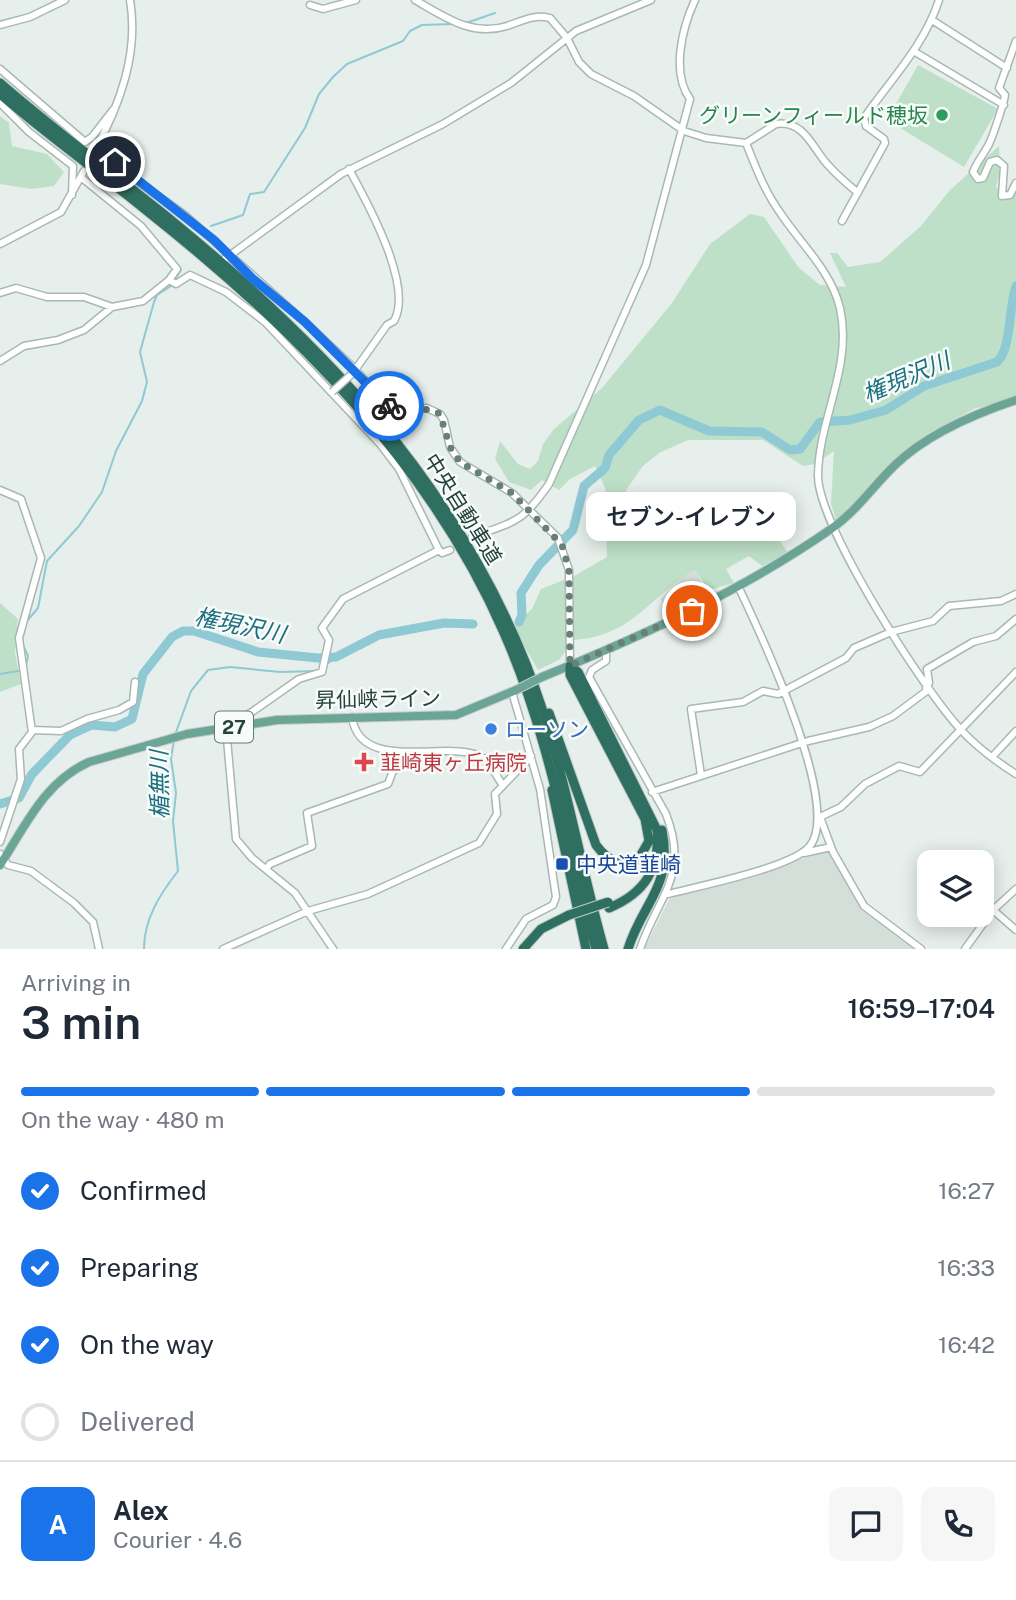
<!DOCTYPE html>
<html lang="en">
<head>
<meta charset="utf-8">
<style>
  body { margin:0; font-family:"Public Sans","Noto Sans JP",sans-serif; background:#f6f6f7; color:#1f2937; height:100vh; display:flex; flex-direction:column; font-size:26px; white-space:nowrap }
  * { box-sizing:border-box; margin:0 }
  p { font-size:23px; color:#747a83 }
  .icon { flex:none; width:38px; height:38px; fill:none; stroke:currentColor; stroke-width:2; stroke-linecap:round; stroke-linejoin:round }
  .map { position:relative; height:949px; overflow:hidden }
  .drawer { display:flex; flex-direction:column; background:#fff; flex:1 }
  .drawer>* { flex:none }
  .controls { position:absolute; left:917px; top:850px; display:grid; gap:14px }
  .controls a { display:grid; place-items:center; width:77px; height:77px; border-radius:14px; background:#fff; box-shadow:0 4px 18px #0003; font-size:35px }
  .pin { position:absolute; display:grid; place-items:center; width:60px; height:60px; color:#fff; margin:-30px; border:4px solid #fff; border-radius:50%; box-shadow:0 2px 7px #0007 }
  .courier { position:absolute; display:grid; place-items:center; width:70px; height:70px; margin:-35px; border:5px solid #1a73e8; border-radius:50%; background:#fff; color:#222; box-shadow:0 2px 9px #0007 }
  .bubble { position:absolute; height:49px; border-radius:14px; background:#fff; box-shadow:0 4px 18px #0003; font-size:23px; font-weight:600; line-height:49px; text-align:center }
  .summary em { font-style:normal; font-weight:600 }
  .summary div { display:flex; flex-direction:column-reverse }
  .summary { display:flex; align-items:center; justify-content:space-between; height:119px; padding:0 21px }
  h1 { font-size:46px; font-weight:600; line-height:52px }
  .bar { display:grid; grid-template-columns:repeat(4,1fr); gap:10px 7px; align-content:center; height:84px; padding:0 21px }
  .bar i { height:9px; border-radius:5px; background:#e0e1e3 }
  .bar .selected { background:#1a73e8 }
  .bar p { grid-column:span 4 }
  .line { display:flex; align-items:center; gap:18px; padding:0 21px; border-top:2px solid #e0e1e3 }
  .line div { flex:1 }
  .round { display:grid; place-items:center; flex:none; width:74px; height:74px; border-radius:14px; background:#f6f6f7 }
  ol { padding:0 21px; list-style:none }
  li { display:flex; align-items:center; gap:21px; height:77px }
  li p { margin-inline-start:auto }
  li .icon { padding:7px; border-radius:50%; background:#1a73e8; color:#fff; stroke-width:4 }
  li:last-child { color:#747a83 }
  li i { width:38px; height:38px; border:4px solid #e0e1e3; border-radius:50% }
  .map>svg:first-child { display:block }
  .built { fill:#d4dfda }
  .green { fill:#bfe0c8 }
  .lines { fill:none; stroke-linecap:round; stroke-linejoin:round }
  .stream { stroke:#8ec9d4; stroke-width:2 }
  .river { stroke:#8ec9d4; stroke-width:9 }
  .minor-casing { stroke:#a8b8b2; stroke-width:9 }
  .major-casing { stroke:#c2cac8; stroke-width:10 }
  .highway-casing { stroke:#c2cac8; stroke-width:11 }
  .minor { stroke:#fff; stroke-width:6 }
  .major { stroke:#6aa596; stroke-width:8 }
  .highway { stroke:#2f6f62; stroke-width:9 }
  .minor-bridge-casing { stroke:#a8b8b2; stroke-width:9; stroke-linecap:butt }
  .major-bridge-casing { stroke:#c2cac8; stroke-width:10; stroke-linecap:butt }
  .highway-bridge-casing { stroke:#c2cac8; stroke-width:11; stroke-linecap:butt }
  .minor-bridge { stroke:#fff; stroke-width:6 }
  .major-bridge { stroke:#6aa596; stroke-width:8 }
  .highway-bridge { stroke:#2f6f62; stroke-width:9 }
  .done { stroke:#687f78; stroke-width:7; stroke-dasharray:0 12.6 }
  .route { stroke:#1a73e8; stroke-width:9 }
  .leisure-dot { fill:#2e9e5b; stroke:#f7fbf9; stroke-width:2.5 }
  .shop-dot { fill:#3f7fe0; stroke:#f7fbf9; stroke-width:2.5 }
  .health-dot { fill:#e0444e; stroke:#f7fbf9; stroke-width:2.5 }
  .transit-dot { fill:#1a4fb4; stroke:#f7fbf9; stroke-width:2.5 }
  .labels { text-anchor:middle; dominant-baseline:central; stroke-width:5; stroke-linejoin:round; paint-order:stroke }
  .shield { fill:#f7fbf9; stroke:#637a73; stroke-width:2 }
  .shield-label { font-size:19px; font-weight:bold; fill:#24423a }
  .leisure-label { font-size:21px; fill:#27864d; stroke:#f7fbf9; text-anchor:end }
  .street-label { font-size:21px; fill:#24423a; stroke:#f7fbf9 }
  .shop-label { font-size:21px; fill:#366cbe; stroke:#f7fbf9; text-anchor:start }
  .health-label { font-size:21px; fill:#be3a42; stroke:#f7fbf9; text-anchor:start }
  .transit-label { font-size:21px; fill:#164399; stroke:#f7fbf9; text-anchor:start }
  .water-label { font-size:23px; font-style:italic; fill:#1c6f80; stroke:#f7fbf9 }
</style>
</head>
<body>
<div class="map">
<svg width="1016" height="949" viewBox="0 0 1016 949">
  <rect width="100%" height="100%" fill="#e6efeb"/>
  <path class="built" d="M696,570L710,601L673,620L661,599L683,577Z
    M829,851L862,910L913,949H644L670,898Z"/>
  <path class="green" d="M918,65L998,109L964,167L887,120Z
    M0,116L9,123L12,146L47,154L64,172L54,186L31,189L0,184Z
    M999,146L1000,172L996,187L1013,195L1016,190V401L976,408L927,434L836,520L831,504L834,451L815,464L803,466L763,440H688L659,453L643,466L626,490L629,508L636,516L723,497L761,512L788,553L762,566L749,556L726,569L734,583L709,590L695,570C650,596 633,636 574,640L559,660L538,670L513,626L532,609L541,589L574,576L607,557L606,533L599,520L606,490L595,466L570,479L559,490L542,480L531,490L509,482L495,459L500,441L518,464L530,469L538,461L543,444L554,429L602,388L672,303L710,244L750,214L764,217L799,268L820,285L846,287L830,253H837L848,267L880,262L921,226L950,190Z
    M0,603L18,619L15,653L21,684L0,692Z"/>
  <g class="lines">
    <path class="stream" d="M466,23L495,13
      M211,226L243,215L250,194L264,192L305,128L319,94L333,77L347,64L403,41L410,31L422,25L453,24
      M174,281L181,270
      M27,621L38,608L47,561L79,526L102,492L116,451L142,401L147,382L140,352L154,302L157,295L171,286
      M22,643L28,656L25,670
      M327,664L336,657
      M0,674L19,671
      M175,735L191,691L208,670L230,667L280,672L316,671
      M144,949C144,919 160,894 178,871L173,821L176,793L171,759L174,740"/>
    <path class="river" d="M519,622L522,615L521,593L539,565L573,530L584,486L605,468L609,455L639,420L660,410L709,431L762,432L790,450L800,449L820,422L850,420L886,410L924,386L997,362C1012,348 1008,308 1016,286
      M0,804L19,798L32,774L70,735L92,725L115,727L132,719L143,674L172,637L183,631H194L258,652L318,658L336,657L379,635L444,623L473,624"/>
    <defs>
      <path id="minor" d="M415,0C445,17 472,37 507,26C522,21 534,14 550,18L567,38L579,62L591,74L634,96L684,131L706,138L746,143
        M310,5L323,9L356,0
        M932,20L1007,68
        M0,25L30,17L65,0
        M1016,41L999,88L1005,95C1004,103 992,139 988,146C983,155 977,162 973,172L978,179L983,178L990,162L997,160L1004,166L1002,196L1010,195L1016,183
        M915,52L1004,105
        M0,69L85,142L92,137L113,110
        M0,103L29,132L73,166L72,195
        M746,143C756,168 765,192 781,214C801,244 831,271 840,308C853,367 819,417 818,475C817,525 925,692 962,731C978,748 997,762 1016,774
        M746,143L776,124C804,120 812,147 827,164C836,174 846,183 857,192
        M98,145L133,178L186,216L305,322L355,369L385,403L404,411L427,408L440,414L444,420L450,447L460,462L512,493L558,538L569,570L570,666
        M94,152C120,105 139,53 130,0
        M349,169C367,202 414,286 394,321L387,325L355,370
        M82,178L141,226L177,269L169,280
        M842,221L885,143L884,139L866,126L864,118C891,79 924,46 939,0
        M0,244L61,212L84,171
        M225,259L341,174L443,124L511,83L576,31L651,0
        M0,293L16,288L47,297H84L112,307
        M0,361L24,346L58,340L84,330L112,307L143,301L169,280L176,284L190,275L226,292L265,322L380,444L399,469L439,550
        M0,490L21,499L41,558L19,638L32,732L19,749L21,779L0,842
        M472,537C516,521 522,523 549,484L646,265L690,99C671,73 682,28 695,0
        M606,652V661L592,670L589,677L666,814C690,876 658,896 640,949
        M926,688L929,683L927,669L973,642L996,636L1016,619
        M352,717C360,776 452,737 483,758C490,763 497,777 502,784
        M238,726L239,721L299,679L322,672L329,640L322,628L343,599L439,550L442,553L450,550
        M226,728L236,839L252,858L295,893L333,949
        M32,730L61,731L87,719L119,710L133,702L135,682
        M992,757L1016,731
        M701,775L691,709L743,702L763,691L778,694L846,658L854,648L891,632L933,621L949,606L1001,601L1016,594
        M652,792L808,741L869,727L893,716L928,690
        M804,853L831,847
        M0,854L8,865L31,871L74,903L93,922L99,949
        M266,869L270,864L312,846L307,813L388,784L393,771L404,764L406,753
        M668,894C699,886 790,868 809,847C844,809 759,630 738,586
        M993,910L1016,930
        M223,949L308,911L368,894L479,843L497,814L495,794L531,756
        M506,949L526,919L553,905L556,897L540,789L512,692
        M921,949L864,906L833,852L820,817L841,807L865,784L899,766L920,772L1016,672
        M965,949L993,910L1016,889"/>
      <path id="major" d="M542,677C642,636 742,591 831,529C857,511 873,486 895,465C927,434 974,414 1016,400
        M0,865C25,827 44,782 89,762L187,734L277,720L456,715L516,690"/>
      <path id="highway" d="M0,83C55,131 114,174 171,220C322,343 453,481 526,664C563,757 577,854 604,949
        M0,94C49,136 102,174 152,215C294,328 431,464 504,633C549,735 566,843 596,949
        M570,666L578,672L657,830C660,869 645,893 609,908
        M549,713L596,845C608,861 618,866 638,860L649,841L645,819L570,675V666
        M552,790L586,949
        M523,949L541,929L569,915
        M628,949C643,901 673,888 662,830"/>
    </defs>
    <use href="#minor" class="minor-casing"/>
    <use href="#major" class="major-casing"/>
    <use href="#highway" class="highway-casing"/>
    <use href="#minor" class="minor"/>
    <use href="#major" class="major"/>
    <use href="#highway" class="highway"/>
    <defs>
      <path id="minor-bridge" d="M332,392L354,372"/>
      <path id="major-bridge" d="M516,690L542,677"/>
      <path id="highway-bridge" d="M569,915L608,902"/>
    </defs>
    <use href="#minor-bridge" class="minor-bridge-casing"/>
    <use href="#major-bridge" class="major-bridge-casing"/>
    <use href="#highway-bridge" class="highway-bridge-casing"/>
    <use href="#minor-bridge" class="minor-bridge"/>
    <use href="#major-bridge" class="major-bridge"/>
    <use href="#highway-bridge" class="highway-bridge"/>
  </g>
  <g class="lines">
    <path class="done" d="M389,406C406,414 424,404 440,414L450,447L460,462L512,493L562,545L569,570L570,666L692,611"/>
    <path class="route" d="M115,162L214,240L252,278L305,322L389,406"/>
  </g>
  <circle class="leisure-dot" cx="942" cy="115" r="7"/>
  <circle class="shop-dot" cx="491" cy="729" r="7"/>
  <path class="health-dot" d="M360.5 751.5h7v7h7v7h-7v7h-7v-7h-7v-7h7z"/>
  <rect class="transit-dot" x="555" y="857" width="14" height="14" rx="3.5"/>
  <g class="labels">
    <rect class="shield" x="215" y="711.5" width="38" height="31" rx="5"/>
    <g class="shield-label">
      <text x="234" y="727">27</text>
    </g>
    <g class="leisure-label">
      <text x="928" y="115">グリーンフィールド穂坂</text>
    </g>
    <g class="street-label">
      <text transform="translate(463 509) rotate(58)">中央自動車道</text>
      <text transform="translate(378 699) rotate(-1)">昇仙峡ライン</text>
    </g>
    <g class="shop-label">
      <text x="505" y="729">ローソン</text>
    </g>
    <g class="health-label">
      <text x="380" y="762">韮崎東ヶ丘病院</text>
    </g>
    <g class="transit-label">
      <text x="576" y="864">中央道韮崎</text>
    </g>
    <g class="water-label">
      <text transform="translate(906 377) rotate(-23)">権現沢川</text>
      <text transform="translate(240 625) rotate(12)">権現沢川</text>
      <text transform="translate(159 785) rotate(-91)">楯無川</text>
    </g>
  </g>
</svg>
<div class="controls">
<a><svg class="icon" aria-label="layers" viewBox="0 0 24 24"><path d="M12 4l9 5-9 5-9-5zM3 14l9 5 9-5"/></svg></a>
</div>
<div class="pin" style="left:692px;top:611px;background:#ea580c"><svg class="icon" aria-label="bag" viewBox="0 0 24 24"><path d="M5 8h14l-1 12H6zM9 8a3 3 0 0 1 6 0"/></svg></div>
<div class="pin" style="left:115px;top:162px;background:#1f2937"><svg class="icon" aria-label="home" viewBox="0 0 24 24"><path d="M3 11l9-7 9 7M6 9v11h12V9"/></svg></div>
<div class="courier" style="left:389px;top:406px"><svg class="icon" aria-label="bike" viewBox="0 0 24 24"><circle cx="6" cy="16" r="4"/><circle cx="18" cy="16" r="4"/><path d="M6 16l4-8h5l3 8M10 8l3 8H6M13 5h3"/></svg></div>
<div class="bubble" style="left:586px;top:492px;width:210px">セブン-イレブン</div>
</div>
<section class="drawer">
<div class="summary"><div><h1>3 min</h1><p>Arriving in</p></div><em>16:59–17:04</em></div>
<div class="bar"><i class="selected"></i><i class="selected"></i><i class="selected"></i><i></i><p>On the way · 480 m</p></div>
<ol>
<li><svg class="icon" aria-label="check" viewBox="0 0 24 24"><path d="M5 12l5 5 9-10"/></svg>Confirmed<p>16:27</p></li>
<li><svg class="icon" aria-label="check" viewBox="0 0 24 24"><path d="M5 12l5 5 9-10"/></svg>Preparing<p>16:33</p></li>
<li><svg class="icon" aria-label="check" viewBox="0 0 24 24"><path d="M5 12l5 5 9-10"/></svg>On the way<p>16:42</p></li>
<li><i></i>Delivered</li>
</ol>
<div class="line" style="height:126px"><b class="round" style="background:#1a73e8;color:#fff">A</b><div><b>Alex</b><p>Courier · 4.6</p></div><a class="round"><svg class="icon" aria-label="chat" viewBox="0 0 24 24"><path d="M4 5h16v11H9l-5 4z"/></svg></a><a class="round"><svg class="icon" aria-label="phone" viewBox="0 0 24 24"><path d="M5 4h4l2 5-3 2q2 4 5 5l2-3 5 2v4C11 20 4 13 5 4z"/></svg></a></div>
</section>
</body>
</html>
